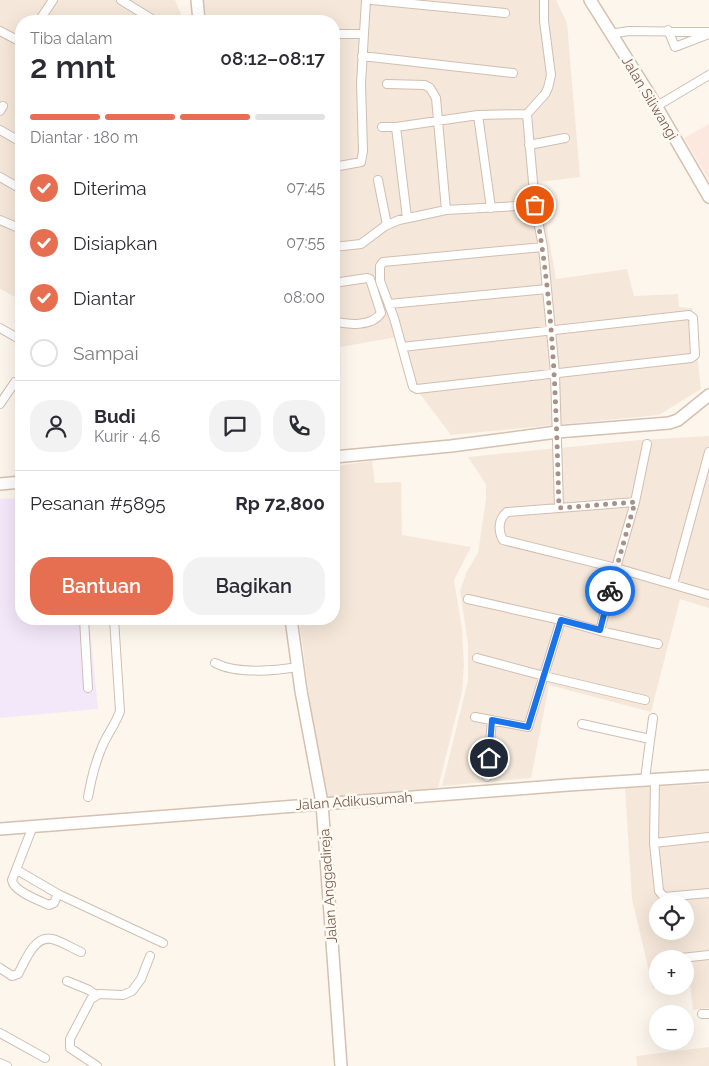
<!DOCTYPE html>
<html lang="id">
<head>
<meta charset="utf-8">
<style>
  body { margin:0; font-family:Raleway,sans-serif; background:#f2f2f3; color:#2b2b33; height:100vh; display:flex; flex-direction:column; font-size:19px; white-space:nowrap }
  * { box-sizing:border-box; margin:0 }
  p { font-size:16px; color:#7c7c81 }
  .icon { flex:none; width:28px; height:28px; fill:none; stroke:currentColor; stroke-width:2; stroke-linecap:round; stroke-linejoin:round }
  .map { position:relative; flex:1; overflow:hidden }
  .side { position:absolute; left:15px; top:15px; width:325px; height:610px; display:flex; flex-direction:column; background:#fff; border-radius:20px; box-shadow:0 5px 20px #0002 }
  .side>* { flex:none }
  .tools { position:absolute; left:649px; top:895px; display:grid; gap:10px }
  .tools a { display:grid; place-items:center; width:45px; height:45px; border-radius:50%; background:#fff; box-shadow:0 5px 20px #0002; font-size:25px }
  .pin { position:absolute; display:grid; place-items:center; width:42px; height:42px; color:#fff; margin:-21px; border:2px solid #fff; border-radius:50%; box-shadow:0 1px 5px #0007 }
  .courier { position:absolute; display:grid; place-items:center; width:50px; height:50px; margin:-25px; border:4px solid #1a73e8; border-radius:50%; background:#fff; color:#222; box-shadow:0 1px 6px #0007 }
  .overview em { font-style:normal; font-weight:600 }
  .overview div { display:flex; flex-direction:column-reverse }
  .overview { display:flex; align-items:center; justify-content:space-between; height:85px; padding:0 15px }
  h1 { font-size:32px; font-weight:600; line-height:38px }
  .bar { display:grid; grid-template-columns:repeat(4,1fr); gap:8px 5px; align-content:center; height:60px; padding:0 15px }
  .bar i { height:6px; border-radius:4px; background:#e1e1e2 }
  .bar .active { background:#e76f51 }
  .bar p { grid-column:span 4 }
  .line { display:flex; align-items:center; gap:12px; padding:0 15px; border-top:1px solid #e1e1e2 }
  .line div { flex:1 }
  .round { display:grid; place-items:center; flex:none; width:52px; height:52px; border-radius:20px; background:#f2f2f3 }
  ol { padding:0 15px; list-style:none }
  li { display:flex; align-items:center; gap:15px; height:55px }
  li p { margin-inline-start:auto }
  li .icon { padding:5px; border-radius:50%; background:#e76f51; color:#fff; stroke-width:4 }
  li:last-child { color:#7c7c81 }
  li i { width:28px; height:28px; border:2px solid #e1e1e2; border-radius:50% }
  .primary-button { display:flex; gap:10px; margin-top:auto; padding:10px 15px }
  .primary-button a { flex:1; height:58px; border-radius:20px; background:#e76f51; color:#fff; font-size:20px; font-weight:600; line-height:58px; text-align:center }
  .primary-button a+a { background:#f2f2f3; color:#2b2b33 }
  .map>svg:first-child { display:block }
  .residential { fill:#f5e8da; fill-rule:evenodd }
  .commercial { fill:#fde8e0 }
  .education { fill:#f3e8fa }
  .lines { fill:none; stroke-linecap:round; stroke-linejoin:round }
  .minor-casing { stroke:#d1beb0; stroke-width:10 }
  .secondary-casing { stroke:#d6c0b0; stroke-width:14 }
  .minor { stroke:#fff; stroke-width:8 }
  .secondary { stroke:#fff; stroke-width:11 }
  .done { stroke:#a89285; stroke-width:5; stroke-dasharray:0 9 }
  .route { stroke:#1a73e8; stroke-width:6 }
  .labels { text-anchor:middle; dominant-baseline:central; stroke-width:5; stroke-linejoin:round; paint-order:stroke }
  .street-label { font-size:14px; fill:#7a5c4d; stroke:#fffaf3 }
</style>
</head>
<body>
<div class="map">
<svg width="709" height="1066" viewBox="0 0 709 1066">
  <rect width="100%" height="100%" fill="#fdf6ec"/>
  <path class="residential" d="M0,0H175L184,21H21V300L0,289Z
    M203,0H556L567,23L580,177L539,182L556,279L627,269L634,296L678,294L679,307L692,308L701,389L659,415L451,435L420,394L397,337L334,348V21H205Z
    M709,436V608L680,599L651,712L549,685L531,778L442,786L468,681V644L460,591L467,571L478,553L486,499V484L468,457L640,440Z
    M372,461L375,483L401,482L402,535L471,547L454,580L462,629L464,666L462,692L438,788L323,800L299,619H334V466Z
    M709,784V1008L693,1010L690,984H685V959H658V986H666L653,988L632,899L625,788ZM658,904H685V931H658Z
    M709,1047V1066H637L636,1056Z"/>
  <path class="commercial" d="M709,124V180L684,138Z"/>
  <path class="education" d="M21,498V619H89L98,709L0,718V499Z"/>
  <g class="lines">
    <defs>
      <path id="minor" d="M121,0L155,21
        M372,0L505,13
        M544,0V21L551,75L548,88L545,94L527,114L535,205L543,247L555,373L559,508L635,502L616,568L709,595
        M39,21L53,0
        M668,30L675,47L709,34
        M0,31L21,42
        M334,34H363
        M610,34L629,31L709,32
        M362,56L513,73
        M657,106L709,75
        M0,111L3,106
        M478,115L491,208
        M382,127H396L478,115L527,114
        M396,127L407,218
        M0,130L21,142
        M529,145L565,138
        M334,167L361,162L363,151L361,84L366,0
        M0,177L21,189
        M378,180L387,225
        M446,210L535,205
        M0,220L21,229
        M334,247L361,244L385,226L399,220L446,210L436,98L430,88L425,85L387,84
        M334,283L367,278L370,279L381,313C372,327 347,325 334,321
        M389,304L547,289
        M0,328L21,340
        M402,347L689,315L693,318L695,355L691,358L417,389L413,387L394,318L380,281V266L383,262L543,247
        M0,404L15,382
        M635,502L647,444
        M673,584L709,452
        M468,599L561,620
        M84,619L88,688
        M600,631L658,644
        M477,658L544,676L645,700
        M215,663C236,674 274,671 298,667
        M475,717L528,727L561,620L600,631L616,568L503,540C498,531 498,519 507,512L559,508
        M582,724L650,739
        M487,777L492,720
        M655,778L654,843L659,891L664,897L709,893
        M645,779L653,718
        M88,797C91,780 95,763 102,747C107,734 116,724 120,711L114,619
        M33,826L12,880C13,891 38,900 49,905L54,903L58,894L163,943
        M654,843L709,837
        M17,870L58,894
        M672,959L709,955
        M0,968L12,976L18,974C25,962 34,935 52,939C61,941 72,948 81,952
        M67,981L89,990L96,995
        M702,1014H709
        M0,1033L45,1058
        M0,1063L7,1066
        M97,1066L70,1048V1039L91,999L99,994L123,995L132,991L141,979L150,956"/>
      <path id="secondary" d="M197,0L199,21
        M590,0L651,97L709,197
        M334,457L451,446L557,432L669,423L678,420L709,395
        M0,484L21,482
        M291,619L301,691L322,803L341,1066
        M0,829L568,785L709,776"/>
    </defs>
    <use href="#minor" class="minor-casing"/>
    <use href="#secondary" class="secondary-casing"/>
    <use href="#minor" class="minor"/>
    <use href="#secondary" class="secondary"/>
  </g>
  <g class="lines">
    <path class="done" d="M535,205C554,305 556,407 559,508L635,502L610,591"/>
    <path class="route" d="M489,758L492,720L528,727L561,620L600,630L610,591"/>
  </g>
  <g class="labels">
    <g class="street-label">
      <text transform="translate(650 98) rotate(59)">Jalan Siliwangi</text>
      <text transform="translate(354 801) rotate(-4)">Jalan Adikusumah</text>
      <text transform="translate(328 886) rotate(-94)">Jalan Anggadireja</text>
    </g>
  </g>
</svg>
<div class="tools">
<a><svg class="icon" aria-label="locate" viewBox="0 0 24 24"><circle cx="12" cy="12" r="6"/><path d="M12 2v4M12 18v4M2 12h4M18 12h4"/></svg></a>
<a>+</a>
<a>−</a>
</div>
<div class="pin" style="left:535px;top:205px;background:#ea580c"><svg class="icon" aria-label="bag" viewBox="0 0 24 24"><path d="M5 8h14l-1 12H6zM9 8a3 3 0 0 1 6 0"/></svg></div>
<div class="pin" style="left:489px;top:758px;background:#1f2937"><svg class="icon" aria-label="home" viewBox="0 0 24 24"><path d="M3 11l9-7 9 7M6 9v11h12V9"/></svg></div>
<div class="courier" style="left:610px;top:591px"><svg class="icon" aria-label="bike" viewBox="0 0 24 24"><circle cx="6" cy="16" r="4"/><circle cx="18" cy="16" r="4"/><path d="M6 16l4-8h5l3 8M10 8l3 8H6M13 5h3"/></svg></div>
<section class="side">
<div class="overview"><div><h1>2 mnt</h1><p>Tiba dalam</p></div><em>08:12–08:17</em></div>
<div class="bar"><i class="active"></i><i class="active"></i><i class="active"></i><i></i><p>Diantar · 180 m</p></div>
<ol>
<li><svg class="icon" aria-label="check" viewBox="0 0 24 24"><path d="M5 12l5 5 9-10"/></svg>Diterima<p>07:45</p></li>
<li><svg class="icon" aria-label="check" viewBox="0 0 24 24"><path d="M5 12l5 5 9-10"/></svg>Disiapkan<p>07:55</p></li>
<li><svg class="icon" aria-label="check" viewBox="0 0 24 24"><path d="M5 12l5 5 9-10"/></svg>Diantar<p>08:00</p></li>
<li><i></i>Sampai</li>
</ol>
<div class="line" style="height:90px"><a class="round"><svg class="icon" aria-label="person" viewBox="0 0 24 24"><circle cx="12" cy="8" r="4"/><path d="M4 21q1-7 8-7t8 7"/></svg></a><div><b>Budi</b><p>Kurir · 4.6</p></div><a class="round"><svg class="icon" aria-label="chat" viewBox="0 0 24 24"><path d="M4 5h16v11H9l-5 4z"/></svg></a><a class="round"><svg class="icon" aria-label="phone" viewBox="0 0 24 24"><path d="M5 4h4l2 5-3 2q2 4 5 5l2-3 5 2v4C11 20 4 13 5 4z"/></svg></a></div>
<div class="line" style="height:65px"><div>Pesanan #5895</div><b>Rp 72,800</b></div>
<div class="primary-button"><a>Bantuan</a><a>Bagikan</a></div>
</section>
</div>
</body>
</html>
